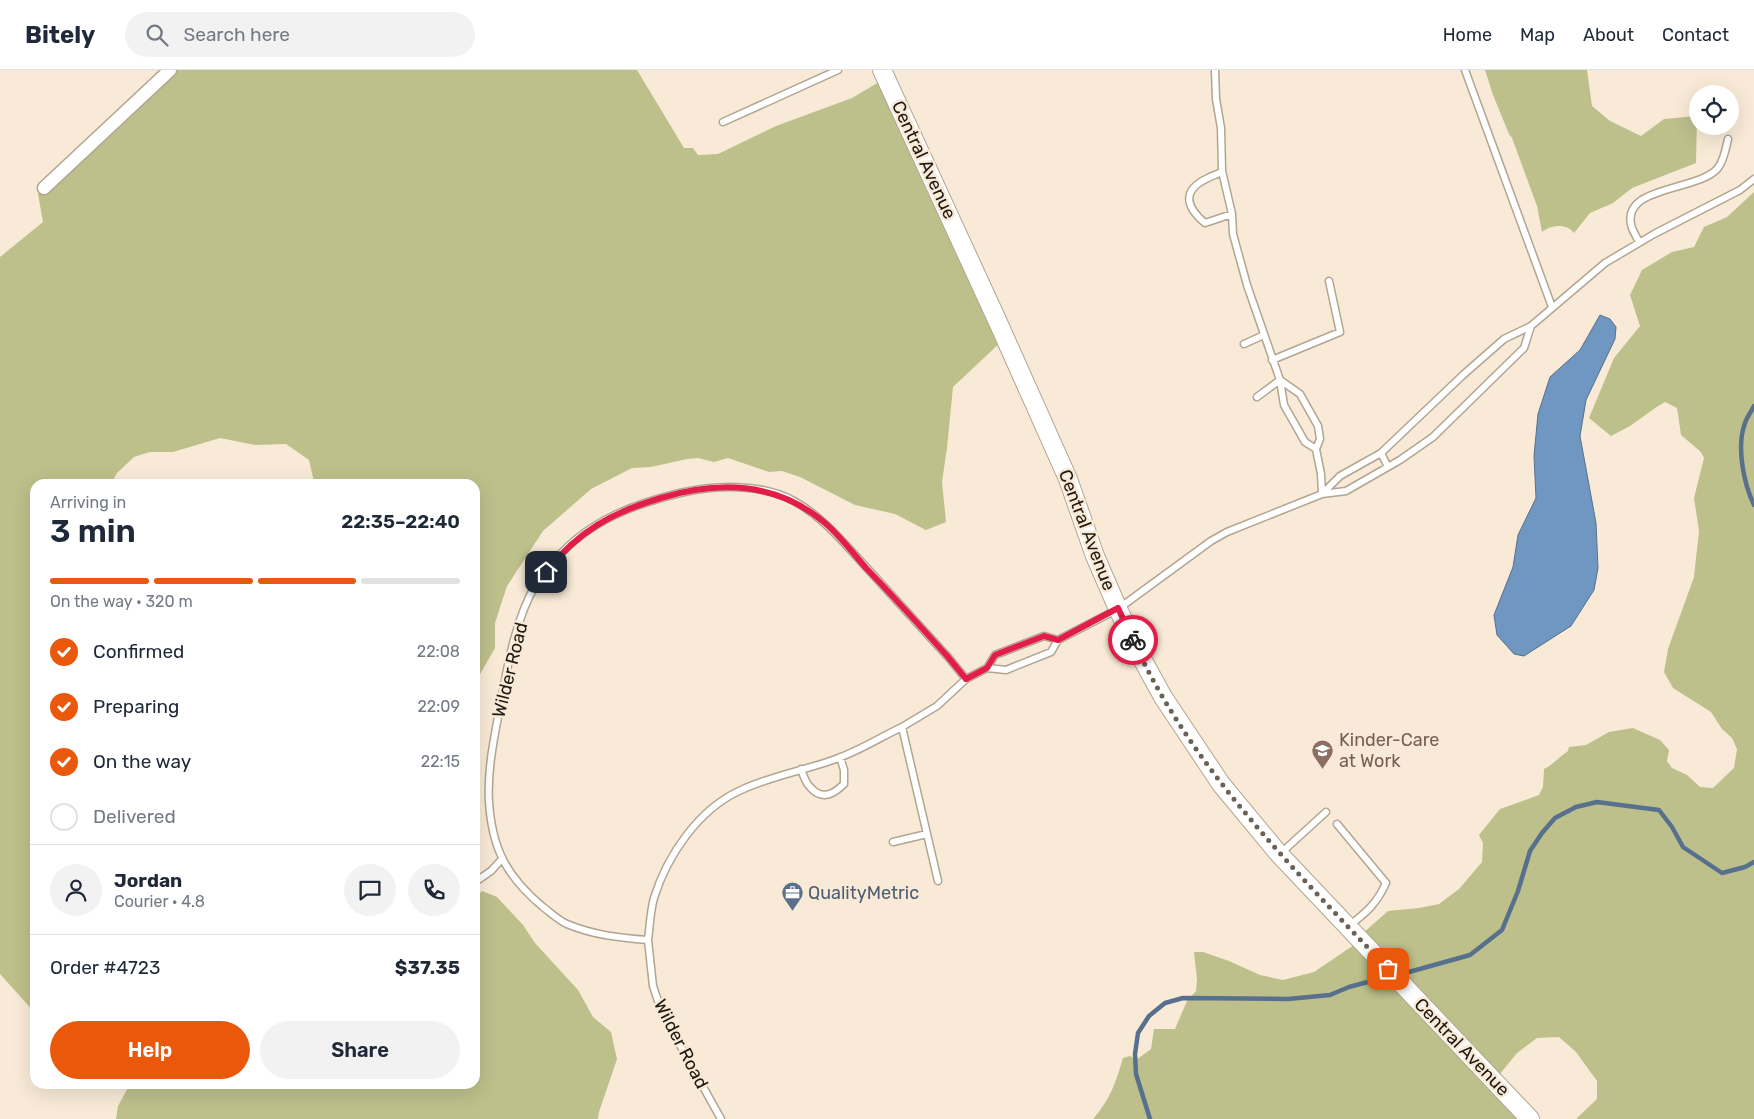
<!DOCTYPE html>
<html lang="en">
<head>
<meta charset="utf-8">
<style>
  body { margin:0; font-family:Rubik,sans-serif; background:#f2f2f3; color:#1f2937; height:100vh; display:flex; flex-direction:column; font-size:19px; white-space:nowrap }
  * { box-sizing:border-box; margin:0 }
  p { font-size:16px; color:#747a83 }
  .icon { flex:none; width:28px; height:28px; fill:none; stroke:currentColor; stroke-width:2; stroke-linecap:round; stroke-linejoin:round }
  .map { position:relative; flex:1; overflow:hidden }
  .sheet { position:absolute; left:30px; top:409px; width:450px; height:610px; display:flex; flex-direction:column; background:#fff; border-radius:15px; box-shadow:0 5px 20px #0002 }
  .sheet>* { flex:none }
  .tools { position:absolute; left:1689px; top:15px; display:grid; gap:10px }
  .tools a { display:grid; place-items:center; width:50px; height:50px; border-radius:50%; background:#fff; box-shadow:0 5px 20px #0002; font-size:25px }
  .pin { position:absolute; display:grid; place-items:center; width:42px; height:42px; color:#fff; margin:-21px; border-radius:10px; box-shadow:0 2px 8px #0006 }
  .courier { position:absolute; display:grid; place-items:center; width:50px; height:50px; margin:-25px; border:4px solid #e11d48; border-radius:50%; background:#fff; color:#222; box-shadow:0 1px 6px #0007 }
  .headline em { font-style:normal; font-weight:600 }
  .headline div { display:flex; flex-direction:column-reverse }
  .headline { display:flex; align-items:center; justify-content:space-between; height:85px; padding:0 20px }
  h1 { font-size:32px; font-weight:600; line-height:38px }
  .bar { display:grid; grid-template-columns:repeat(4,1fr); gap:8px 5px; align-content:center; height:60px; padding:0 20px }
  .bar i { height:6px; border-radius:4px; background:#e0e1e3 }
  .bar .current { background:#ea580c }
  .bar p { grid-column:span 4 }
  .line { display:flex; align-items:center; gap:12px; padding:0 20px; border-top:1px solid #e0e1e3 }
  .line div { flex:1 }
  .round { display:grid; place-items:center; flex:none; width:52px; height:52px; border-radius:26px; background:#f2f2f3 }
  ol { padding:0 20px; list-style:none }
  li { display:flex; align-items:center; gap:15px; height:55px }
  li p { margin-inline-start:auto }
  li .icon { padding:5px; border-radius:50%; background:#ea580c; color:#fff; stroke-width:4 }
  li:last-child { color:#747a83 }
  li i { width:28px; height:28px; border:2px solid #e0e1e3; border-radius:50% }
  .action { display:flex; gap:10px; margin-top:auto; padding:10px 20px }
  .action a { flex:1; height:58px; border-radius:30px; background:#ea580c; color:#fff; font-size:20px; font-weight:600; line-height:58px; text-align:center }
  .action a+a { background:#f2f2f3; color:#1f2937 }
  header { display:flex; align-items:center; gap:30px; box-sizing:border-box; height:70px; padding:0 25px; background:#fff; border-bottom:1px solid #e0e1e3 }
  header strong { font-size:24px }
  nav { display:flex; gap:28px; margin-inline-start:auto; font-size:18px }
  .search { width:350px; height:45px; background:#f2f2f3; display:flex; align-items:center; gap:12px; box-sizing:border-box; padding:0 18px; border-radius:28px; color:#747a83; font-size:19px }
  .map>svg:first-child { display:block }
  .green { fill:#bdc08b }
  .water { fill:#7096c2; stroke:#57708d }
  .lines { fill:none; stroke-linecap:round; stroke-linejoin:round }
  .stream { stroke:#57708d; stroke-width:4.5 }
  .service-casing { stroke:#b2a592; stroke-width:9 }
  .minor-casing { stroke:#b2a592; stroke-width:15 }
  .secondary-casing { stroke:#b2a592; stroke-width:20 }
  .service { stroke:#fff; stroke-width:6 }
  .minor { stroke:#fff; stroke-width:12 }
  .secondary { stroke:#fff; stroke-width:18 }
  .done { stroke:#6a6257; stroke-width:5; stroke-dasharray:0 9 }
  .route { stroke:#e11d48; stroke-width:6 }
  .labels { text-anchor:middle; dominant-baseline:central; stroke-width:5; stroke-linejoin:round; paint-order:stroke }
  .street-label { font-size:18px; fill:#1e1912; stroke:#f8ead6 }
  .education-label { font-size:18px; fill:#785e54; stroke:#f8ead6; text-anchor:start }
  .service-label { font-size:18px; fill:#4e5e75; stroke:#f8ead6; text-anchor:start }
</style>
</head>
<body>
<header>
<strong>Bitely</strong>
<div class="search"><svg class="icon" aria-label="search" viewBox="0 0 24 24"><circle cx="10" cy="10" r="6"/><path d="M15 15l6 6"/></svg>Search here</div>
<nav><a>Home</a><a>Map</a><a>About</a><a>Contact</a></nav>
</header>
<div class="map">
<svg width="1754" height="1049" viewBox="0 0 1754 1049">
  <rect width="100%" height="100%" fill="#f8ead6"/>
  <path class="green" d="M168,0H637L684,78H693L698,85L718,84L776,56L852,28L884,9L1003,270L953,317L947,378L942,412L946,452L926,460L895,444L855,435L800,407L782,401L769,402L728,388L714,392L698,388L687,389L651,397L632,398L591,419L543,461L507,516L495,553V578L475,613V414H316L314,412L309,390L286,374L255,375L220,368L173,382H150L134,387L117,403L111,414H35V943L0,904V187L43,152L38,124L50,110Z
    M1485,0H1587L1592,36L1610,51L1641,66L1664,49L1697,46L1696,93L1632,118L1613,133L1590,143L1574,163C1566,153 1551,155 1542,162L1537,136L1512,68L1509,64L1493,25Z
    M1754,122V1049H1576L1597,1029V1011L1576,982L1559,967L1537,968L1517,983L1495,1010L1529,1049H1093C1110,1030 1116,1012 1123,988L1130,986L1136,990L1151,979L1154,959H1175L1187,931L1196,921L1197,909L1194,882H1203L1229,891L1260,905L1283,910L1314,902L1354,875L1362,864L1388,841L1419,838L1439,834L1459,819L1482,792L1483,773L1479,765L1500,739L1539,725L1543,717L1544,699C1554,694 1559,687 1568,681L1569,677L1586,675L1609,662L1633,658L1660,670L1669,680L1667,691L1672,698L1687,705L1700,717L1713,718L1734,698L1737,679L1732,668L1722,659L1711,642L1673,618L1664,602L1668,579L1694,507L1699,461L1694,428L1704,388L1701,382L1681,365L1677,338L1665,332L1658,336L1630,356L1611,366L1589,348L1614,288L1640,256L1630,225L1642,200L1672,182L1694,177L1704,157L1727,147Z
    M482,821L497,827L523,855L535,873L578,920L593,947L611,962L617,989L599,1042L598,1049H116L118,1036L130,1014H475V828Z"/>
  <path class="water" d="M1600,245L1610,249L1616,257L1615,269L1586,330L1580,366L1596,453L1598,498L1594,520L1571,556L1524,586L1514,584L1497,565L1494,545L1513,497L1518,465L1536,428L1534,386L1538,344L1550,307L1580,280Z"/>
  <g class="lines">
    <path class="stream" d="M1754,336C1751,342 1747,347 1745,353C1736,377 1744,414 1754,435
      M1409,902L1470,885L1502,860L1518,821L1530,781L1542,763L1555,748L1576,737L1597,732L1659,740L1672,757L1683,777L1722,803L1745,797L1754,792
      M1150,1049L1136,1004L1135,984L1138,963L1149,946L1165,933L1183,928L1288,929L1330,925L1349,917L1379,909"/>
    <defs>
      <path id="service" d="M1215,0L1216,29L1221,58L1222,101L1232,144L1233,164L1236,175L1247,215L1280,310L1284,335L1305,372L1316,379
        M1465,0L1552,237
        M723,52L838,0
        M1222,101C1218,105 1213,105 1208,108C1182,120 1185,136 1205,153L1232,144
        M1639,172C1637,168 1634,163 1632,158C1618,115 1698,122 1718,98C1724,90 1726,78 1728,69
        M1244,274L1264,265
        M1272,290L1340,262L1329,211
        M1257,327L1280,310
        M1381,383L1388,397
        M1322,424L1340,406L1381,383L1463,305L1504,269L1531,256L1605,193L1654,164L1740,120L1754,109
        M1322,424L1346,421L1400,390L1433,367L1524,278L1531,256
        M987,598L995,585L1044,566L1058,570
        M801,699C803,705 806,713 810,717C822,731 834,724 844,714V700L840,687
        M1337,754L1386,813C1377,833 1367,842 1350,855
        M893,772L927,764
        M1281,783L1326,742
        M938,811L902,657L937,636L966,609
        M475,812L491,801L502,789
        M648,870C650,856 650,842 654,828C667,786 698,740 739,721C770,706 802,701 833,690C857,682 879,668 902,657
        M721,1049L662,943L653,916L648,870C620,868 593,865 567,854C558,850 551,843 543,837C507,807 492,779 489,732C487,698 495,664 501,631C508,593 516,548 536,514C541,505 550,496 557,488C589,451 634,434 680,423C715,415 762,413 794,431C823,447 844,473 866,497C893,527 921,557 948,587L966,609L987,598L1006,600L1051,582L1058,570L1118,539L1211,471L1227,462L1322,424L1321,404L1316,379L1320,369L1318,356L1300,324L1280,310"/>
      <path id="minor" d="M44,118L170,0"/>
      <path id="secondary" d="M882,0L997,250L1068,409L1095,486L1118,539L1140,585L1163,627L1221,714L1279,784L1530,1049"/>
    </defs>
    <use href="#service" class="service-casing"/>
    <use href="#minor" class="minor-casing"/>
    <use href="#secondary" class="secondary-casing"/>
    <use href="#service" class="service"/>
    <use href="#minor" class="minor"/>
    <use href="#secondary" class="secondary"/>
  </g>
  <g class="lines">
    <path class="done" d="M1133,570C1191,698 1293,798 1388,899"/>
    <path class="route" d="M546,502C578,461 613,442 661,428C720,410 777,412 825,453C840,466 853,483 866,498C894,527 921,557 948,587L966,609L987,598L995,585L1044,566L1058,570L1118,538L1133,570"/>
  </g>
  <defs>
    <symbol id="school-pin" viewBox="-11 -11 22 30"><path d="M0 17L-7.5 6A9.5 9.5 0 1 1 7.5 6Z" fill="#8d6e63" stroke="#f8ead6"/><path d="M0-5L7-2L0 1L-7-2ZM-4 1L0 2.5L4 1V4Q0 6-4 4Z" fill="#fff"/></symbol>
    <symbol id="office-pin" viewBox="-11 -11 22 30"><path d="M0 17L-7.5 6A9.5 9.5 0 1 1 7.5 6Z" fill="#5c6f8a" stroke="#f8ead6"/><path d="M-6-3h4V-5.5h4V-3h4V5H-6ZM-1-4.5V-3h2v-1.5ZM-6 0V1H6V0Z" fill="#fff"/></symbol>
  </defs>
  <g fill-rule="evenodd">
    <use href="#school-pin" x="1310" y="668" width="25" height="34"/>
    <use href="#office-pin" x="780" y="810" width="25" height="34"/>
  </g>
  <g class="labels">
    <g class="street-label">
      <text transform="translate(924 90) rotate(65)">Central Avenue</text>
      <text transform="translate(1087 460) rotate(69)">Central Avenue</text>
      <text transform="translate(510 600) rotate(-76)">Wilder Road</text>
      <text transform="translate(681 974) rotate(63)">Wilder Road</text>
      <text transform="translate(1462 977) rotate(46)">Central Avenue</text>
    </g>
    <g class="education-label">
      <text x="1339" y="670">Kinder-Care<tspan x="1339" dy="21">at Work</tspan></text>
    </g>
    <g class="service-label">
      <text x="808" y="823">QualityMetric</text>
    </g>
  </g>
</svg>
<div class="tools">
<a><svg class="icon" aria-label="locate" viewBox="0 0 24 24"><circle cx="12" cy="12" r="6"/><path d="M12 2v4M12 18v4M2 12h4M18 12h4"/></svg></a>
</div>
<div class="pin" style="left:1388px;top:899px;background:#ea580c"><svg class="icon" aria-label="bag" viewBox="0 0 24 24"><path d="M5 8h14l-1 12H6zM9 8a3 3 0 0 1 6 0"/></svg></div>
<div class="pin" style="left:546px;top:502px;background:#1f2937"><svg class="icon" aria-label="home" viewBox="0 0 24 24"><path d="M3 11l9-7 9 7M6 9v11h12V9"/></svg></div>
<div class="courier" style="left:1133px;top:570px"><svg class="icon" aria-label="bike" viewBox="0 0 24 24"><circle cx="6" cy="16" r="4"/><circle cx="18" cy="16" r="4"/><path d="M6 16l4-8h5l3 8M10 8l3 8H6M13 5h3"/></svg></div>
<section class="sheet">
<div class="headline"><div><h1>3 min</h1><p>Arriving in</p></div><em>22:35–22:40</em></div>
<div class="bar"><i class="current"></i><i class="current"></i><i class="current"></i><i></i><p>On the way · 320 m</p></div>
<ol>
<li><svg class="icon" aria-label="check" viewBox="0 0 24 24"><path d="M5 12l5 5 9-10"/></svg>Confirmed<p>22:08</p></li>
<li><svg class="icon" aria-label="check" viewBox="0 0 24 24"><path d="M5 12l5 5 9-10"/></svg>Preparing<p>22:09</p></li>
<li><svg class="icon" aria-label="check" viewBox="0 0 24 24"><path d="M5 12l5 5 9-10"/></svg>On the way<p>22:15</p></li>
<li><i></i>Delivered</li>
</ol>
<div class="line" style="height:90px"><a class="round"><svg class="icon" aria-label="person" viewBox="0 0 24 24"><circle cx="12" cy="8" r="4"/><path d="M4 21q1-7 8-7t8 7"/></svg></a><div><b>Jordan</b><p>Courier · 4.8</p></div><a class="round"><svg class="icon" aria-label="chat" viewBox="0 0 24 24"><path d="M4 5h16v11H9l-5 4z"/></svg></a><a class="round"><svg class="icon" aria-label="phone" viewBox="0 0 24 24"><path d="M5 4h4l2 5-3 2q2 4 5 5l2-3 5 2v4C11 20 4 13 5 4z"/></svg></a></div>
<div class="line" style="height:65px"><div>Order #4723</div><b>$37.35</b></div>
<div class="action"><a>Help</a><a>Share</a></div>
</section>
</div>
</body>
</html>
